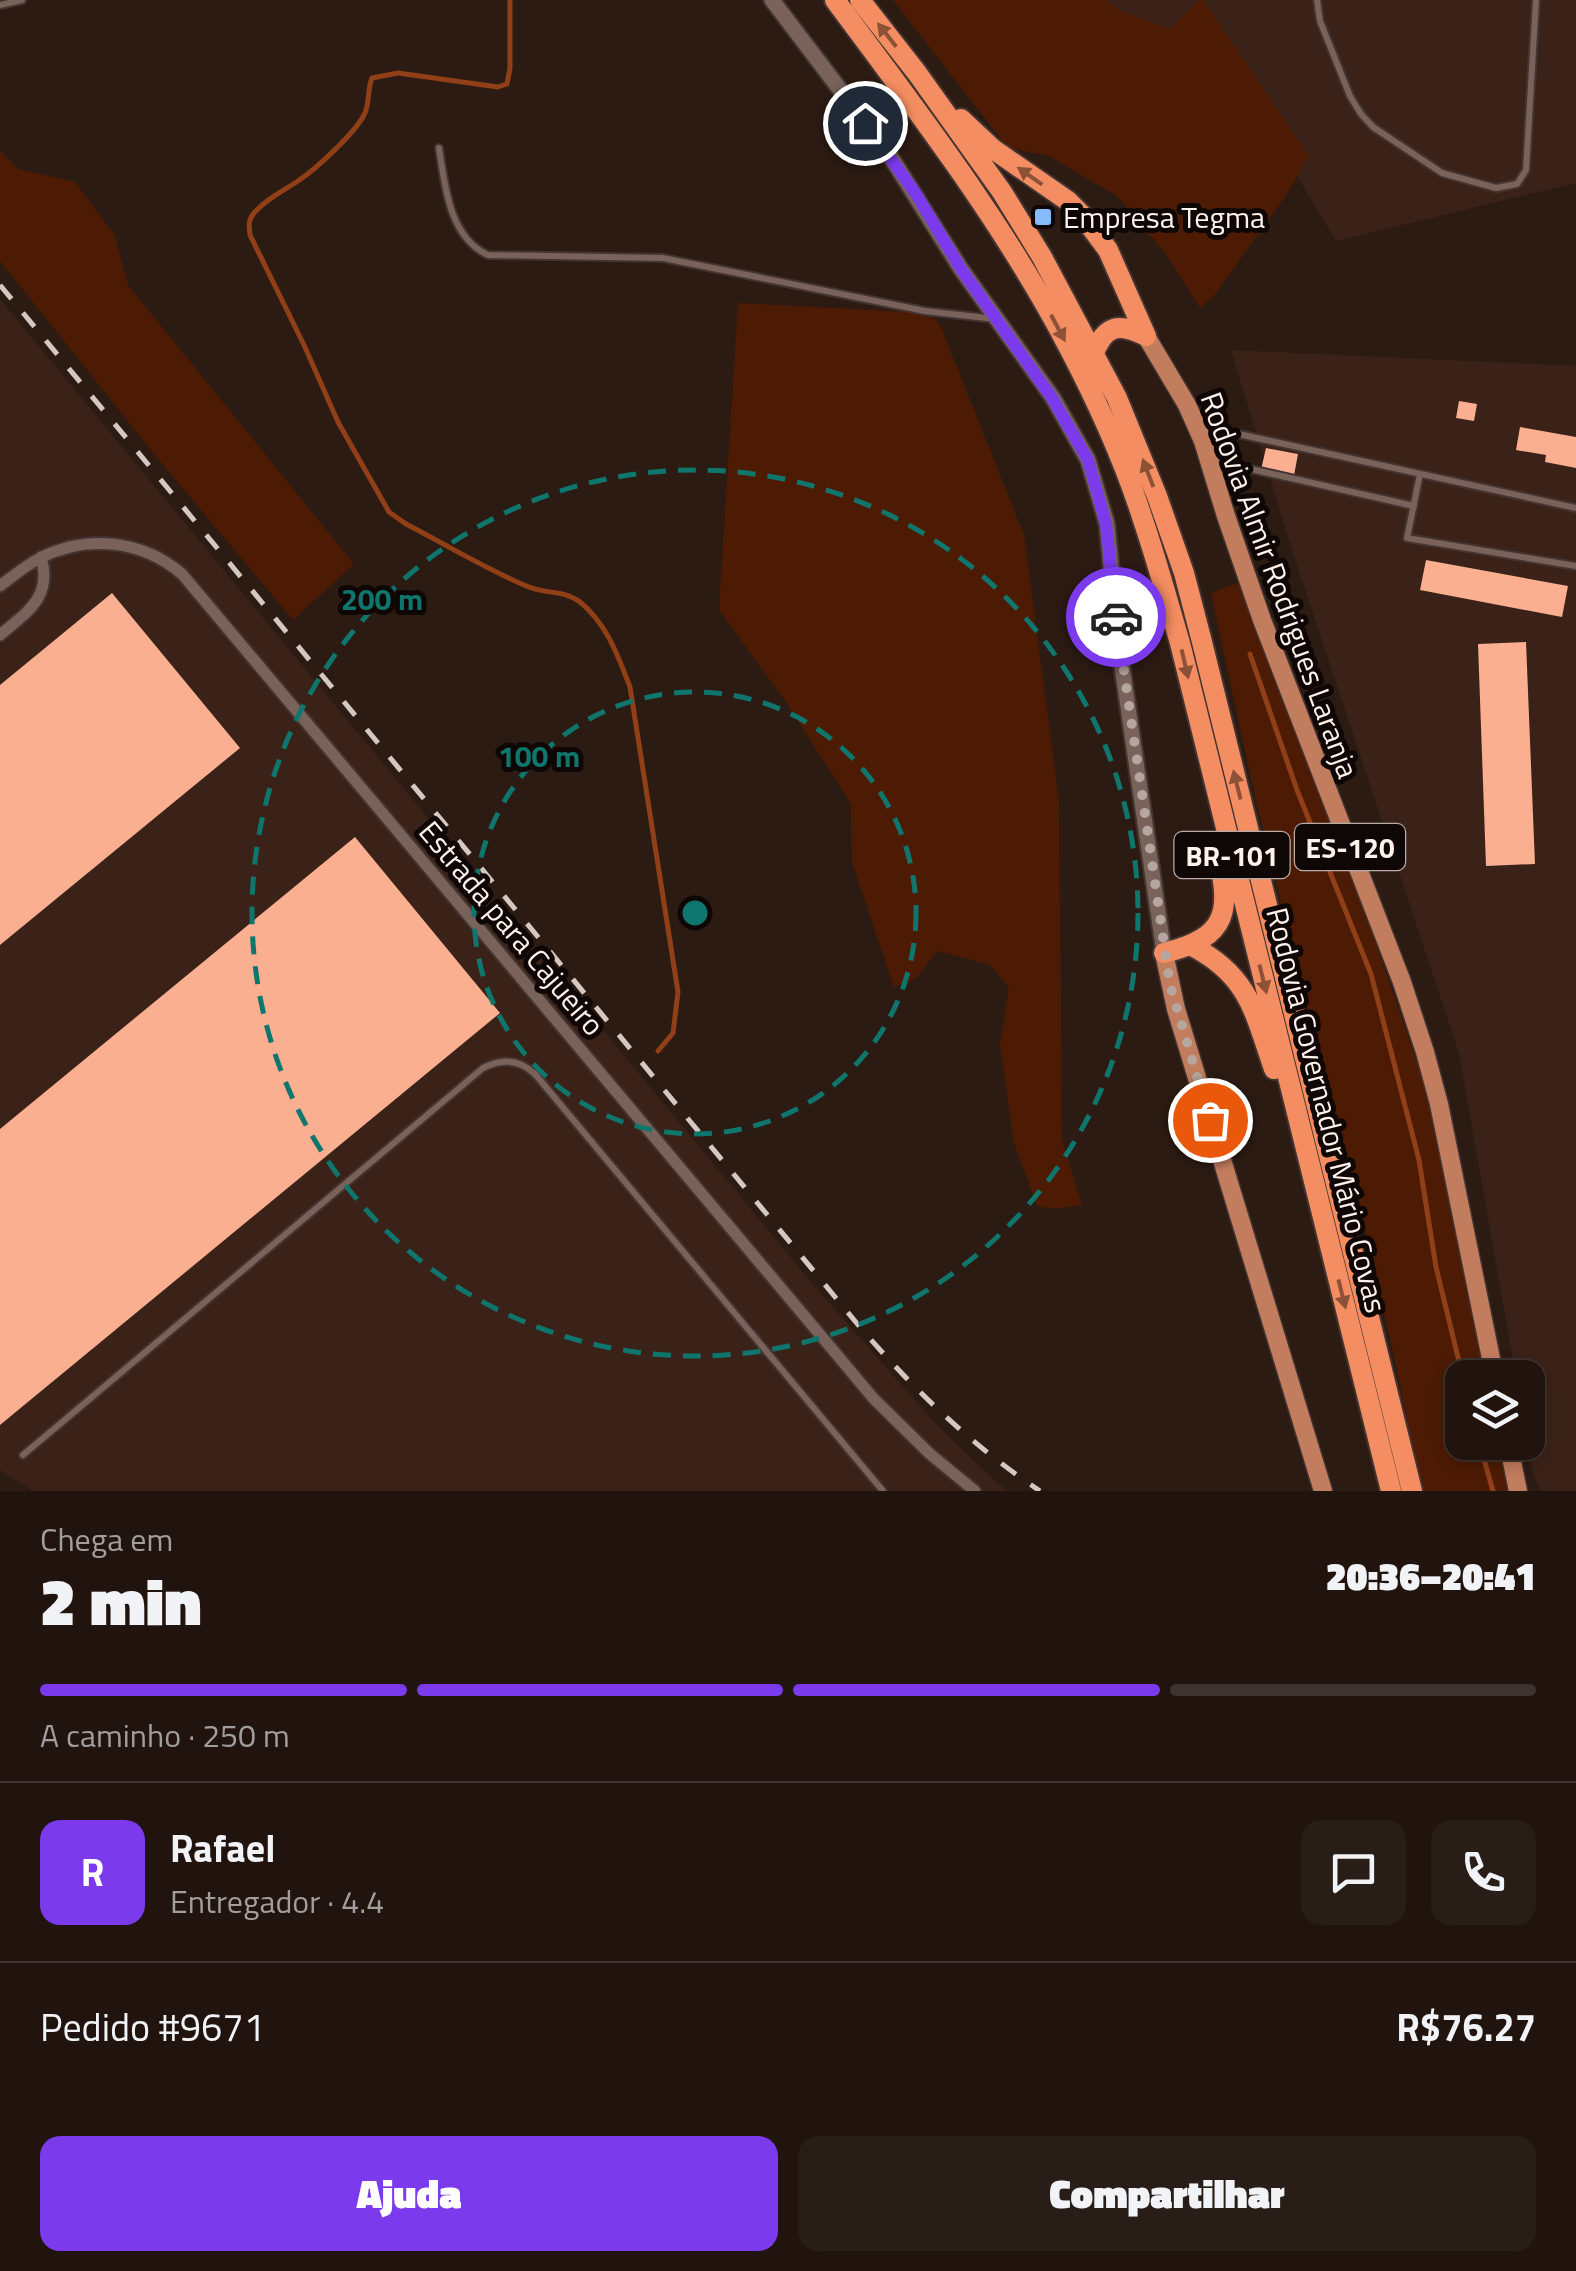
<!DOCTYPE html>
<html lang="pt">
<head>
<meta charset="utf-8">
<style>
  body { margin:0; font-family:"Titillium Web",sans-serif; background:#291d17; color:#f1f3f6; height:100vh; display:flex; flex-direction:column; font-size:38px; white-space:nowrap }
  * { box-sizing:border-box; margin:0 }
  p { font-size:32px; color:#a29e9e }
  .icon { flex:none; width:55px; height:55px; fill:none; stroke:currentColor; stroke-width:2; stroke-linecap:round; stroke-linejoin:round }
  .map { position:relative; height:1491px; overflow:hidden }
  .panel { display:flex; flex-direction:column; background:#21140e; flex:1 }
  .panel>* { flex:none }
  .controls { position:absolute; left:1445px; top:1360px; display:grid; gap:20px }
  .controls a { display:grid; place-items:center; width:100px; height:100px; border-radius:20px; background:#21140e; box-shadow:0 5px 15px #0003,0 0 0 2px #3e332e; font-size:50px }
  .pin { position:absolute; display:grid; place-items:center; width:85px; height:85px; color:#fff; margin:-42px; border:5px solid #fff; border-radius:50%; box-shadow:0 2px 10px #0007 }
  .courier { position:absolute; display:grid; place-items:center; width:100px; height:100px; margin:-50px; border:8px solid #7c3aed; border-radius:50%; background:#fff; color:#222; box-shadow:0 2px 12px #0007 }
  .summary em { font-style:normal; font-weight:800 }
  .summary div { display:flex; flex-direction:column-reverse }
  .summary { display:flex; align-items:center; justify-content:space-between; height:170px; padding:0 40px }
  h1 { font-size:65px; font-weight:800; line-height:75px }
  .bar { display:grid; grid-template-columns:repeat(4,1fr); gap:15px 10px; align-content:center; height:120px; padding:0 40px }
  .bar i { height:12px; border-radius:8px; background:#3e332e }
  .bar .selected { background:#7c3aed }
  .bar p { grid-column:span 4 }
  .line { display:flex; align-items:center; gap:25px; padding:0 40px; border-top:2px solid #3e332e }
  .line div { flex:1 }
  .round { display:grid; place-items:center; flex:none; width:105px; height:105px; border-radius:20px; background:#291d17 }
  .cta { display:flex; gap:20px; margin-top:auto; padding:20px 40px }
  .cta a { flex:1; height:115px; border-radius:20px; background:#7c3aed; color:#fff; font-size:40px; font-weight:800; line-height:115px; text-align:center }
  .cta a+a { background:#291d17; color:#f1f3f6 }
  .map>svg:first-child { display:block }
  .built { fill:#3a2218 }
  .green { fill:#4d1b03 }
  .lines { fill:none; stroke-linecap:round; stroke-linejoin:round }
  .stream { stroke:#903f17; stroke-width:5 }
  .building { fill:#f9af90 }
  .service-casing { stroke:#433431; stroke-width:10 }
  .minor-casing { stroke:#433431; stroke-width:15 }
  .tertiary-casing { stroke:#433431; stroke-width:19 }
  .primary-casing { stroke:#433431; stroke-width:21 }
  .motorway-casing { stroke:#433431; stroke-width:24 }
  .service { stroke:#786259; stroke-width:6 }
  .minor { stroke:#786259; stroke-width:11 }
  .tertiary { stroke:#786259; stroke-width:15 }
  .primary { stroke:#c27c5e; stroke-width:18 }
  .motorway { stroke:#f48d61; stroke-width:20 }
  .rail { stroke:#d5c7c1; stroke-width:5; stroke-dasharray:18 18; stroke-linecap:butt }
  .oneway { fill:#8d5138 }
  .done { stroke:#b5a7a0; stroke-width:10; stroke-dasharray:0 18 }
  .route { stroke:#7c3aed; stroke-width:12 }
  .ring { fill:none; stroke:#0f766e; stroke-width:5; stroke-dasharray:18 12 }
  .poi-dot { fill:#86bbfb; stroke:#0f0705; stroke-width:4 }
  .labels { text-anchor:middle; dominant-baseline:central; stroke-width:10; stroke-linejoin:round; paint-order:stroke }
  .shield { fill:#0f0705; stroke:#b7aca7; stroke-width:2.5 }
  .shield-label { font-size:28px; font-weight:bold; fill:#fff2ec }
  .poi-label { font-size:30px; fill:#fff2ec; stroke:#0f0705; text-anchor:start }
  .street-label { font-size:30px; fill:#fff2ec; stroke:#0f0705 }
  .centre { fill:#0f766e; stroke:#0f0705; stroke-width:5 }
  .ring-label { font-size:30px; text-anchor:middle; font-weight:bold; fill:#0f766e; stroke:#0f0705; stroke-width:10; stroke-linejoin:round; paint-order:stroke }
</style>
</head>
<body>
<div class="map">
<svg width="1576" height="1491" viewBox="0 0 1576 1491">
  <rect width="100%" height="100%" fill="#2c1b13"/>
  <path class="built" d="M1086,0H1576V183L1336,241L1205,23L1167,55Z
    M0,299L811,1282L936,1424L998,1484L1009,1491H33L0,1470Z
    M1231,350L1576,366V1491H1540L1532,1470L1528,1442V1378L1516,1377L1459,1053L1292,550Z"/>
  <path class="green" d="M893,0H1105L1119,10L1170,29L1199,0H1203L1309,156L1285,197L1213,297L1200,308L1165,253L1117,196L1049,156L1008,148Z
    M0,151L18,169L75,182L114,234L128,285L354,564L293,620L159,460L0,261Z
    M738,303L929,313L941,327L1024,535L1059,802L1062,1140L1082,1205L1054,1209L1037,1206L1014,1143L1000,1044L1009,988L990,965L937,951L917,978L894,987L852,862L851,804L786,702L719,610Z
    M1240,582L1270,637L1430,1100L1486,1377L1462,1378V1442L1498,1443L1508,1491H1422L1393,1352L1357,1195L1303,993L1253,788L1211,593Z"/>
  <g class="lines">
    <path class="stream" d="M510,0V68L507,84L498,87L398,73L372,78C367,90 370,104 364,115C354,134 316,169 298,181C283,191 266,199 254,213C248,220 249,226 250,235L304,345L338,422L389,512L406,524C445,544 489,571 529,587C546,594 565,590 580,602C607,624 618,656 630,687L678,992L673,1033L658,1051
      M1250,654L1297,790L1371,974L1419,1160L1436,1267L1463,1378
      M1479,1442L1493,1491"/>
  </g>
  <path class="building" d="M1459,401L1477,404L1474,421L1456,418Z
    M1520,427L1576,437V468L1545,462L1546,455L1516,450Z
    M1266,448L1298,454L1293,481L1260,474Z
    M1426,560L1568,586L1562,617L1420,590Z
    M112,593L240,748L0,945V685Z
    M1526,642L1535,864L1486,866L1478,644Z
    M355,837L500,1013L0,1425V1129Z"/>
  <g class="lines">
    <defs>
      <path id="service" d="M1317,0L1320,21L1350,96L1361,114L1373,127L1442,173L1496,188L1517,184L1526,170L1536,0
        M0,5L22,0
        M439,148C445,186 449,237 488,255L663,258L925,311L995,319
        M1206,441L1234,433L1576,508
        M1215,461L1414,506
        M1420,474L1407,538L1576,566
        M23,1455L483,1068C502,1058 519,1059 535,1074L883,1491"/>
      <path id="minor" d="M0,586C13,576 25,566 40,558C87,534 142,540 182,574L874,1399L930,1454L975,1491
        M0,635C27,612 53,597 41,557"/>
      <path id="tertiary" d="M772,0L889,154L961,269L1053,398L1088,460L1107,524L1118,639L1164,953"/>
      <path id="primary" d="M1146,336L1187,405L1203,441L1226,516L1262,620L1402,982L1425,1052L1439,1104L1495,1378
        M1164,953L1176,1009L1323,1491
        M1508,1442L1518,1491"/>
      <path id="motorway" d="M835,0C918,112 1003,222 1068,346C1097,401 1124,460 1143,520C1157,561 1168,602 1180,643L1391,1491
        M860,0L917,73L1002,192L1042,257L1117,398L1157,496L1184,573L1201,638L1412,1491
        M961,119L993,149L1068,201L1082,215L1108,250L1146,336
        M1093,355C1105,325 1118,322 1146,336
        M1192,946C1249,976 1254,1011 1274,1069
        M1164,953C1230,937 1231,910 1217,851"/>
    </defs>
    <use href="#service" class="service-casing"/>
    <use href="#minor" class="minor-casing"/>
    <use href="#tertiary" class="tertiary-casing"/>
    <use href="#primary" class="primary-casing"/>
    <use href="#motorway" class="motorway-casing"/>
    <use href="#service" class="service"/>
    <use href="#minor" class="minor"/>
    <use href="#tertiary" class="tertiary"/>
    <use href="#primary" class="primary"/>
    <use href="#motorway" class="motorway"/>
    <path class="rail" d="M0,285L864,1332C919,1394 970,1444 1040,1491"/>
  </g>
  <defs><path id="oneway-solid" d="M-6-.8H1V-3.2L6.5 0L1 3.2V.8H-6Z" transform="scale(2.5)"/></defs>
  <g class="oneway">
    <use href="#oneway-solid" transform="translate(887 35) rotate(-128)"/>
    <use href="#oneway-solid" transform="translate(1030 176) rotate(-145)"/>
    <use href="#oneway-solid" transform="translate(1058 328) rotate(62)"/>
    <use href="#oneway-solid" transform="translate(1148 473) rotate(-111)"/>
    <use href="#oneway-solid" transform="translate(1185 664) rotate(77)"/>
    <use href="#oneway-solid" transform="translate(1237 785) rotate(-104)"/>
    <use href="#oneway-solid" transform="translate(1263 979) rotate(76)"/>
    <use href="#oneway-solid" transform="translate(1342 1294) rotate(76)"/>
  </g>
  <g class="lines">
    <path class="done" d="M1116,617L1170,985L1210,1120"/>
    <path class="route" d="M865,123L916,194L961,269L1052,398L1088,460L1106,524L1116,617"/>
  </g>
  <g class="ring">
    <circle cx="695" cy="913" r="221"/>
    <circle cx="695" cy="913" r="443"/>
  </g>
  <rect class="poi-dot" x="1033" y="207" width="20" height="20" rx="5"/>
  <g class="labels">
    <g class="shield">
      <rect x="1295" y="824" width="110" height="46" rx="8"/>
      <rect x="1174.5" y="832" width="115" height="46" rx="8"/>
    </g>
    <g class="shield-label">
      <text x="1350" y="847">ES-120</text>
      <text x="1232" y="855">BR-101</text>
    </g>
    <g class="poi-label">
      <text x="1063" y="217">Empresa Tegma</text>
    </g>
    <g class="street-label">
      <text transform="translate(1280 585) rotate(70)">Rodovia Almir Rodrigues Laranja</text>
      <text transform="translate(512 928) rotate(50)">Estrada para Cajueiro</text>
      <text transform="translate(1327 1110) rotate(76)">Rodovia Governador Mário Covas</text>
    </g>
  </g>
  <circle cx="695" cy="913" r="15" class="centre"/>
  <g class="ring-label">
    <text x="382" y="610">200 m</text>
    <text x="539" y="767">100 m</text>
  </g>
</svg>
<div class="controls">
<a><svg class="icon" aria-label="layers" viewBox="0 0 24 24"><path d="M12 4l9 5-9 5-9-5zM3 14l9 5 9-5"/></svg></a>
</div>
<div class="pin" style="left:1210px;top:1120px;background:#ea580c"><svg class="icon" aria-label="bag" viewBox="0 0 24 24"><path d="M5 8h14l-1 12H6zM9 8a3 3 0 0 1 6 0"/></svg></div>
<div class="pin" style="left:865px;top:123px;background:#1f2937"><svg class="icon" aria-label="home" viewBox="0 0 24 24"><path d="M3 11l9-7 9 7M6 9v11h12V9"/></svg></div>
<div class="courier" style="left:1116px;top:617px"><svg class="icon" aria-label="car" viewBox="0 0 24 24"><path d="M5 17H2v-5l4-1 3-4h7l3 4 3 1v5h-3M9 17h6M6 11h13"/><circle cx="7" cy="17" r="2"/><circle cx="17" cy="17" r="2"/></svg></div>
</div>
<section class="panel">
<div class="summary"><div><h1>2 min</h1><p>Chega em</p></div><em>20:36–20:41</em></div>
<div class="bar"><i class="selected"></i><i class="selected"></i><i class="selected"></i><i></i><p>A caminho · 250 m</p></div>
<div class="line" style="height:180px"><b class="round" style="background:#7c3aed;color:#fff">R</b><div><b>Rafael</b><p>Entregador · 4.4</p></div><a class="round"><svg class="icon" aria-label="chat" viewBox="0 0 24 24"><path d="M4 5h16v11H9l-5 4z"/></svg></a><a class="round"><svg class="icon" aria-label="phone" viewBox="0 0 24 24"><path d="M5 4h4l2 5-3 2q2 4 5 5l2-3 5 2v4C11 20 4 13 5 4z"/></svg></a></div>
<div class="line" style="height:130px"><div>Pedido #9671</div><b>R$76.27</b></div>
<div class="cta"><a>Ajuda</a><a>Compartilhar</a></div>
</section>
</body>
</html>
